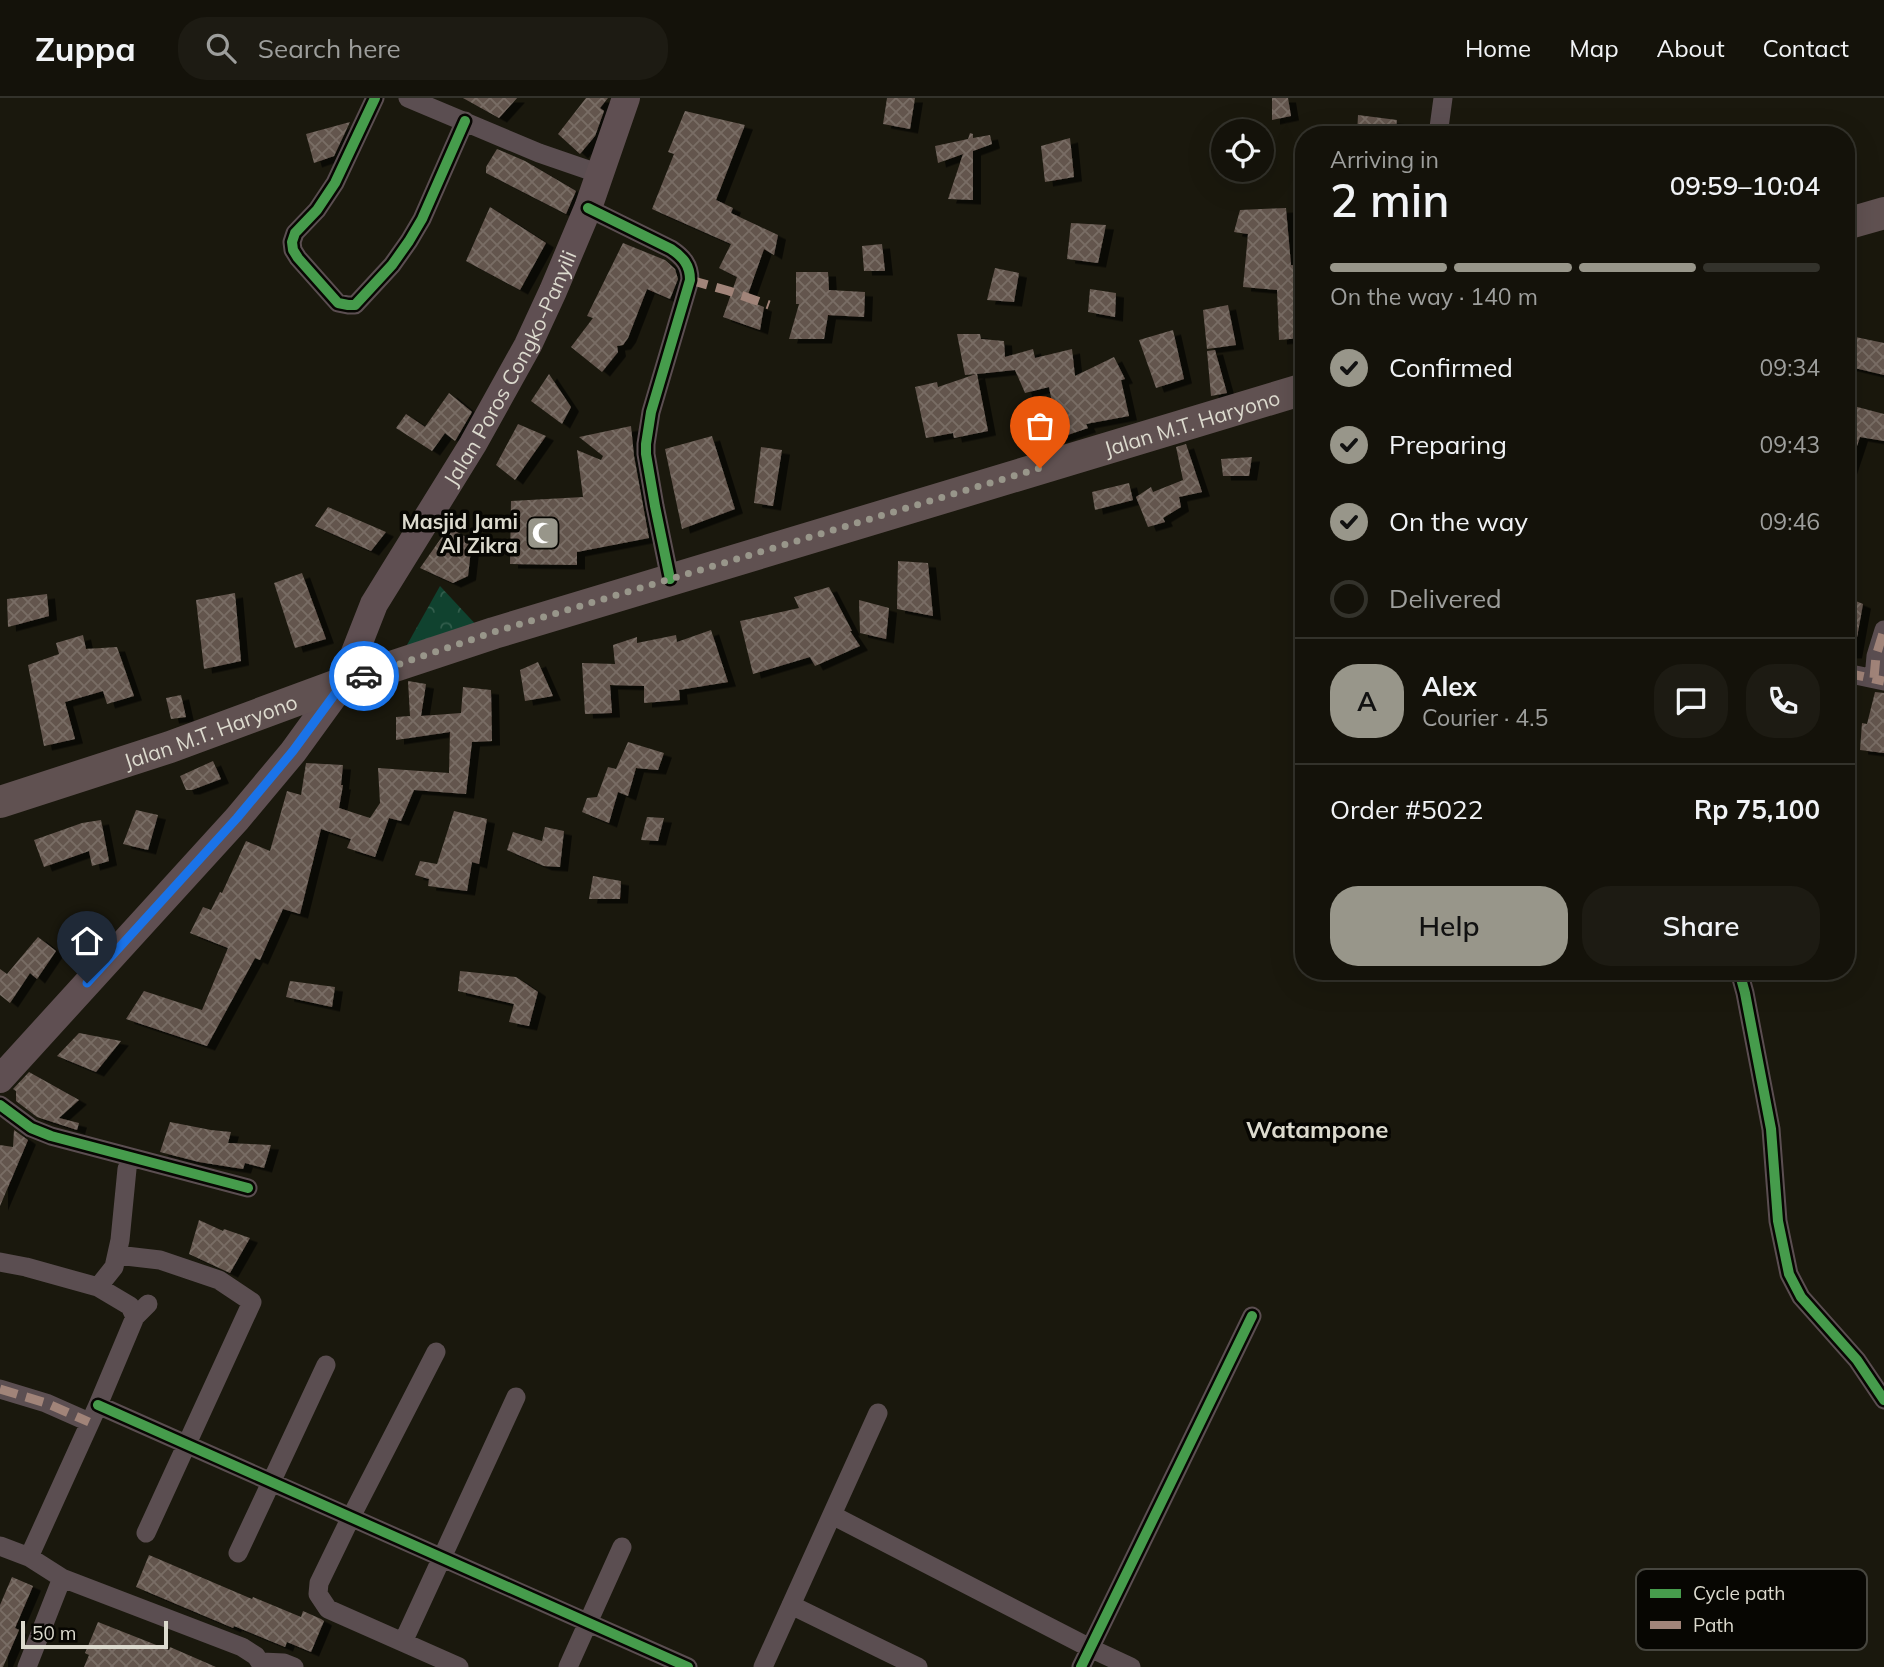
<!DOCTYPE html>
<html lang="en">
<head>
<meta charset="utf-8">
<style>
  body { margin:0; font-family:Mulish,sans-serif; background:#1d1b13; color:#f1f3f6; height:100vh; display:flex; flex-direction:column; font-size:26px; white-space:nowrap }
  * { box-sizing:border-box; margin:0 }
  p { font-size:23px; color:#9d9e9c }
  .icon { flex:none; width:38px; height:38px; fill:none; stroke:currentColor; stroke-width:2; stroke-linecap:round; stroke-linejoin:round }
  .map { position:relative; flex:1; overflow:hidden }
  .drawer { position:absolute; left:1295px; top:28px; width:560px; height:854px; display:flex; flex-direction:column; background:#14120a; border-radius:28px; box-shadow:0 7px 28px #0002,0 0 0 2px #33322b }
  .drawer>* { flex:none }
  .buttons { position:absolute; left:1211px; top:21px; display:grid; gap:14px }
  .buttons a { display:grid; place-items:center; width:63px; height:63px; border-radius:50%; background:#14120a; box-shadow:0 7px 28px #0002,0 0 0 2px #33322b; font-size:35px }
  .scale { position:absolute; left:21px; bottom:18px; width:147px; box-sizing:border-box; padding-left:7px; border:4px solid #dcdace; border-top:0; font-size:19px; line-height:24px; white-space:nowrap; color:#dcdace; -webkit-text-stroke:5px #070602; paint-order:stroke }
  .pin { position:absolute; display:grid; place-items:center; width:60px; height:60px; color:#fff; margin:-72px -30px; border-radius:50% 50% 50% 0; rotate:-45deg; box-shadow:0 0 7px #0007 }
  .pin .icon { rotate:45deg }
  .courier { position:absolute; display:grid; place-items:center; width:70px; height:70px; margin:-35px; border:5px solid #1a73e8; border-radius:50%; background:#fff; color:#222; box-shadow:0 2px 9px #0007 }
  .overview em { font-style:normal; font-weight:600 }
  .overview div { display:flex; flex-direction:column-reverse }
  .overview { display:flex; align-items:center; justify-content:space-between; height:119px; padding:0 35px }
  h1 { font-size:46px; font-weight:600; line-height:52px }
  .bar { display:grid; grid-template-columns:repeat(4,1fr); gap:10px 7px; align-content:center; height:84px; padding:0 35px }
  .bar i { height:9px; border-radius:5px; background:#33322b }
  .bar .current { background:#98968a }
  .bar p { grid-column:span 4 }
  .line { display:flex; align-items:center; gap:18px; padding:0 35px; border-top:2px solid #33322b }
  .line div { flex:1 }
  .round { display:grid; place-items:center; flex:none; width:74px; height:74px; border-radius:28px; background:#1d1b13 }
  ol { padding:0 35px; list-style:none }
  li { display:flex; align-items:center; gap:21px; height:77px }
  li p { margin-inline-start:auto }
  li .icon { padding:7px; border-radius:50%; background:#98968a; color:#111; stroke-width:4 }
  li:last-child { color:#9d9e9c }
  li i { width:38px; height:38px; border:4px solid #33322b; border-radius:50% }
  .button { display:flex; gap:14px; margin-top:auto; padding:14px 35px }
  .button a { flex:1; height:80px; border-radius:28px; background:#98968a; color:#111; font-size:28px; font-weight:600; line-height:80px; text-align:center }
  .button a+a { background:#1d1b13; color:#f1f3f6 }
  header { display:flex; align-items:center; gap:42px; box-sizing:border-box; height:98px; padding:0 35px; background:#14120a; border-bottom:2px solid #33322b }
  header strong { font-size:33px }
  nav { display:flex; gap:38px; margin-inline-start:auto; font-size:24px }
  .search { width:490px; height:63px; background:#1d1b13; display:flex; align-items:center; gap:18px; box-sizing:border-box; padding:0 24px; border-radius:28px; color:#9d9e9c; font-size:26px }
  .map>svg:first-child { display:block }
  .park { fill:url(#park-crowns) }
  .building { fill:url(#building-cross-hatch); filter:url(#shadow) }
  .lines { fill:none; stroke-linecap:round; stroke-linejoin:round }
  .minor { stroke:#5b4e51; stroke-width:19 }
  .secondary { stroke:#5f4f52; stroke-width:28 }
  .trunk { stroke:#605151; stroke-width:32 }
  .quiet { stroke:#a18479; stroke-width:9; stroke-dasharray:18 9; stroke-linecap:butt }
  .cycleway-casing { stroke:#070602; stroke-width:15 }
  .cycleway { stroke:#469c4c; stroke-width:10 }
  .done { stroke:#98968a; stroke-width:7; stroke-dasharray:0 12.6 }
  .route { stroke:#1a73e8; stroke-width:9 }
  .labels { text-anchor:middle; dominant-baseline:central; stroke-width:7; stroke-linejoin:round; paint-order:stroke }
  .street-label { font-size:21px; fill:#dcdace; stroke:#070602 }
  .poi-label { font-size:21px; font-weight:bold; fill:#dcdace; stroke:#070602; text-anchor:end }
  .quarter-label { font-size:24px; font-weight:bold; fill:#dcdace; stroke:#070602 }
  .key { fill:#070602; stroke:#47463f; stroke-width:2 }
  .key-label { font-size:19px; fill:#dcdace }
</style>
</head>
<body>
<header>
<strong>Zuppa</strong>
<div class="search"><svg class="icon" aria-label="search" viewBox="0 0 24 24"><circle cx="10" cy="10" r="6"/><path d="M15 15l6 6"/></svg>Search here</div>
<nav><a>Home</a><a>Map</a><a>About</a><a>Contact</a></nav>
</header>
<div class="map">
<svg width="1884" height="1569" viewBox="0 0 1884 1569">
  <defs>
    <pattern id="park-crowns" width="20" height="18" patternUnits="userSpaceOnUse" patternTransform="scale(1.75)"><rect width="20" height="18" fill="#10422f"/><path d="M2 6a3 3 0 1 1 6 0M12 15a3 3 0 1 1 6 0" fill="none" stroke="#325d4c"/></pattern>
    <pattern id="building-cross-hatch" width="8" height="8" patternUnits="userSpaceOnUse" patternTransform="scale(1.75)"><rect width="8" height="8" fill="#63554d"/><path d="M0 0l8 8M0 8l8-8" fill="none" stroke="#796d65"/></pattern>
    <filter id="shadow"><feDropShadow dx="8" dy="4.5" stdDeviation="0" flood-color="#0009"/></filter>
  </defs>
  <rect width="100%" height="100%" fill="#1a180d"/>
  <path class="park" d="M440,488L480,531L403,554Z"/>
  <path class="building" d="M463,0H517L499,20Z
    M586,0H608L600,10L604,13L595,38L580,56L558,36Z
    M887,0H915L910,31L883,26Z
    M1272,0H1288L1291,18L1272,22Z
    M685,13L745,27L716,102L733,110L731,115L778,137L774,157L764,151L746,202L764,209L760,232L723,219L737,179L719,170L731,146L652,111L674,56L668,54Z
    M1358,17L1397,22L1395,37H1357Z
    M350,24L334,58L314,65L306,36Z
    M970,35L973,36V40L990,37L992,46L973,53V102L948,101L963,56L938,65L935,48L968,41Z
    M1070,40L1074,79L1045,84L1041,48Z
    M497,51L525,63L576,93L566,116L486,75V69Z
    M490,109L546,145L520,192L466,163Z
    M1286,110L1291,167L1302,168L1300,194L1296,193L1300,240L1279,242L1277,192L1243,189L1248,136L1234,134L1240,112Z
    M1071,125L1106,127L1098,165L1067,161Z
    M623,145L665,162L675,171L678,181L670,201L647,191L628,240L623,247L617,248L618,254L602,274L571,249L593,220L587,218Z
    M882,146L885,173H864L862,148Z
    M995,170L1019,175L1014,204L987,202Z
    M796,174H828L829,192L865,194L864,219L828,217L824,241H789L799,206H796Z
    M1090,191L1116,195L1115,219L1088,214Z
    M1228,207L1236,247L1207,251L1203,212Z
    M1173,232L1184,281L1156,290L1139,242Z
    M957,236H980L981,241L1004,243L1005,259L1033,251L1035,260L1072,251L1075,278L1114,259L1125,281L1121,282L1129,318L1086,326L1088,330L1056,341L1051,326L1056,325L1049,289L1025,295L1015,272L977,276L988,333L954,340L953,335L926,340L915,289L937,284L938,289L976,276L965,277Z
    M1846,237L1884,245V277L1846,268Z
    M1215,252L1227,295L1211,298L1207,253Z
    M549,276L571,309L562,326L531,303Z
    M449,295L472,314L455,343L445,335L432,353L396,330L406,316L425,329Z
    M1846,306L1884,316V343L1860,339L1849,372L1846,371Z
    M518,326L546,338L515,382L496,367Z
    M631,328L634,358L649,440L577,454V467L510,466L511,403L583,399L577,352L601,362L603,358L579,339Z
    M712,338L735,411L682,431L665,351Z
    M1186,346L1202,394L1179,399L1181,409L1163,420L1165,424L1148,429L1136,399L1151,389L1153,394L1183,382L1176,349Z
    M761,349L782,352L773,408L754,405Z
    M1252,359L1249,378H1223L1221,361Z
    M1129,385L1133,402L1095,412L1092,394Z
    M328,409L386,434L371,453L315,428Z
    M449,429L472,443L468,478L453,485L420,470Z
    M898,463L928,465L933,518L897,511Z
    M302,475L326,541L295,550L274,485Z
    M829,489L852,533H850L860,548L815,568L810,559L753,576L740,523L799,510L794,499Z
    M235,495L241,563L204,571L196,502Z
    M47,496L49,518L8,529L7,501Z
    M1846,499L1863,506L1854,556H1846Z
    M859,502L889,510L886,541L860,535Z
    M711,532L728,584L679,592L680,602L644,605V588L610,587L612,615L585,616L582,565L615,566L613,547L637,539V545L676,537L677,544Z
    M83,537L86,551L117,549L134,598L107,606L103,593L65,604L75,641L44,648L28,567L59,556L56,545Z
    M538,564L553,598L525,603L520,572Z
    M408,583L426,586L421,618L461,615L463,589L491,592L492,643L472,644L466,696L414,692L401,723L389,720L375,759L347,750L351,741L321,731L300,816L283,811L260,862L255,860L207,948L126,921L144,893L202,912L228,850L190,835L203,809L211,812L220,794L222,795L246,743L270,753L287,693L301,697L306,665L343,667L341,687H343L339,710L370,720L380,705L378,670L449,675L450,634L396,642V619L410,618Z
    M1875,594L1884,595V655L1860,652L1862,625L1867,626Z
    M181,597L186,619L171,621L166,600Z
    M628,644L664,655L658,672L636,670L628,698L618,694L609,725L582,714L587,700L597,699L608,669L616,671Z
    M213,663L221,681L192,692H186L180,678Z
    M136,712L158,717L148,752L123,746Z
    M454,713L487,721L479,766L472,764L467,793L428,788L429,781L415,777L420,763L437,766Z
    M647,719L664,720L658,743L641,742Z
    M101,722L109,763L92,768L89,753L44,769L34,742L82,725Z
    M545,729L564,733L560,769L544,768L507,752L513,734L542,743Z
    M593,778L621,783L620,801H589Z
    M38,839L56,853L37,881L30,875L10,905L0,897V871L7,876Z
    M460,873L516,879L538,894L529,928L509,924L514,906L458,893Z
    M290,883L335,889L332,909L286,899Z
    M79,935L121,943L96,974L57,958Z
    M29,974L79,1002L59,1020L79,1025L77,1032L37,1019L16,1003V993L13,991Z
    M170,1024L211,1032L231,1034L228,1045L271,1047L264,1070L245,1065L243,1071L230,1069L199,1064L160,1054Z
    M14,1032L28,1042L0,1108V1047L13,1049Z
    M199,1122L223,1133L224,1131L250,1140L230,1175L189,1156Z
    M149,1457L252,1501L253,1499L301,1519L303,1513L321,1521L324,1523L311,1554L287,1544L285,1549L234,1528L233,1530L136,1489Z
    M12,1479L33,1488L15,1530L19,1532L3,1569H0V1507Z
    M98,1524L169,1552L170,1549L216,1569H84L89,1557L85,1555Z"/>
  <g class="lines">
    <path class="minor" d="M375,0L335,85L317,112L295,135L292,144L293,152L298,160L338,205L348,207H355L392,167L409,143L422,121L465,23
      M408,0L539,55L600,76
      M1438,37L1443,0
      M588,110L671,151C683,159 690,167 690,182L651,314L646,346V356L655,408L670,481
      M1846,575L1884,583
      M1874,580L1876,558L1884,532
      M1739,873L1745,895L1771,1031L1778,1123L1789,1176L1801,1199L1857,1262L1884,1302
      M0,1007L31,1030L51,1038L248,1090
      M117,1157L160,1162L219,1182L252,1204L146,1435
      M0,1164L26,1169L98,1189L114,1169L120,1142L127,1071
      M98,1189L130,1208L135,1219
      M436,1254L351,1419L319,1485L318,1496L328,1511L459,1569
      M0,1291L46,1305L89,1324
      M98,1307L688,1569
      M832,1417L1090,1550L1131,1569
      M0,1448L29,1459L62,1480L242,1549L256,1558L263,1569
      M238,1455L326,1267
      M29,1459L98,1307L135,1219L148,1206
      M791,1507L918,1569
      M403,1544L516,1299
      M262,1564L284,1565L294,1569
      M27,1569L62,1480
      M568,1569L622,1449
      M763,1569L878,1315
      M1081,1569L1252,1218"/>
    <path class="secondary" id="s1" d="M0,981L237,721L293,654L343,585L374,506L473,346L528,247L553,193L588,110L626,0"/>
    <g class="trunk">
      <path d="M1846,126L1884,115"/>
      <path id="s2" d="M0,704L170,649L343,585L494,535L1304,291"/>
    </g>
    <path class="quiet" d="M690,182L729,193L769,207
      M1846,575L1884,583
      M1874,580L1876,558L1884,532
      M0,1291L46,1305L89,1324"/>
    <defs>
      <path id="cycleway" d="M375,0L335,85L317,112L295,135L292,144L293,152L298,160L338,205L348,207H355L392,167L409,143L422,121L465,23
        M588,110L671,151C683,159 690,167 690,182L651,314L646,346V356L655,408L670,481
        M1739,873L1745,895L1771,1031L1778,1123L1789,1176L1801,1199L1857,1262L1884,1302
        M0,1007L31,1030L51,1038L248,1090
        M98,1307L688,1569
        M1081,1569L1252,1218"/>
    </defs>
    <use href="#cycleway" class="cycleway-casing"/>
    <use href="#cycleway" class="cycleway"/>
  </g>
  <g class="lines">
    <path class="done" d="M364,578L494,534L1040,370"/>
    <path class="route" d="M87,885L237,720L293,653L343,585L364,578"/>
  </g>
  <defs>
    <symbol id="mosque-square" viewBox="-11 -11 22 22"><rect x="-9" y="-9" width="18" height="18" rx="4" fill="#98968a" stroke="#070602"/><path d="M3.5-4.9A6 6 0 1 0 3.5 4.9A5 5 0 1 1 3.5-4.9Z" fill="#fff"/></symbol>
  </defs>
  <g fill-rule="evenodd">
    <use href="#mosque-square" x="524" y="416" width="38" height="38"/>
  </g>
  <g class="labels">
    <g class="street-label">
      <text stroke="none"><textPath href="#s1" startOffset="882">Jalan Poros Congko-Panyili</textPath></text>
      <text stroke="none"><textPath href="#s2" startOffset="1251">Jalan M.T. Haryono</textPath></text>
      <text stroke="none"><textPath href="#s2" startOffset="222">Jalan M.T. Haryono</textPath></text>
    </g>
    <g class="poi-label">
      <text x="518" y="423">Masjid Jami<tspan x="518" dy="24">Al Zikra</tspan></text>
    </g>
    <g class="quarter-label">
      <text x="1317" y="1031">Watampone</text>
    </g>
  </g>
  <rect x="1636" y="1471" width="231" height="81" rx="10" class="key"/>
  <rect x="1650" y="1491" width="31" height="9" fill="#469c4c"/>
  <rect x="1650" y="1523" width="31" height="8" fill="#a18479"/>
  <g class="key-label">
    <text x="1693" y="1502">Cycle path</text>
    <text x="1693" y="1534">Path</text>
  </g>
</svg>
<div class="buttons">
<a><svg class="icon" aria-label="locate" viewBox="0 0 24 24"><circle cx="12" cy="12" r="6"/><path d="M12 2v4M12 18v4M2 12h4M18 12h4"/></svg></a>
</div>
<div class="scale">50 m</div>
<div class="pin" style="left:1040px;top:370px;background:#ea580c"><svg class="icon" aria-label="bag" viewBox="0 0 24 24"><path d="M5 8h14l-1 12H6zM9 8a3 3 0 0 1 6 0"/></svg></div>
<div class="pin" style="left:87px;top:885px;background:#1f2937"><svg class="icon" aria-label="home" viewBox="0 0 24 24"><path d="M3 11l9-7 9 7M6 9v11h12V9"/></svg></div>
<div class="courier" style="left:364px;top:578px"><svg class="icon" aria-label="car" viewBox="0 0 24 24"><path d="M5 17H2v-5l4-1 3-4h7l3 4 3 1v5h-3M9 17h6M6 11h13"/><circle cx="7" cy="17" r="2"/><circle cx="17" cy="17" r="2"/></svg></div>
<section class="drawer">
<div class="overview"><div><h1>2 min</h1><p>Arriving in</p></div><em>09:59–10:04</em></div>
<div class="bar"><i class="current"></i><i class="current"></i><i class="current"></i><i></i><p>On the way · 140 m</p></div>
<ol>
<li><svg class="icon" aria-label="check" viewBox="0 0 24 24"><path d="M5 12l5 5 9-10"/></svg>Confirmed<p>09:34</p></li>
<li><svg class="icon" aria-label="check" viewBox="0 0 24 24"><path d="M5 12l5 5 9-10"/></svg>Preparing<p>09:43</p></li>
<li><svg class="icon" aria-label="check" viewBox="0 0 24 24"><path d="M5 12l5 5 9-10"/></svg>On the way<p>09:46</p></li>
<li><i></i>Delivered</li>
</ol>
<div class="line" style="height:126px"><b class="round" style="background:#98968a;color:#111">A</b><div><b>Alex</b><p>Courier · 4.5</p></div><a class="round"><svg class="icon" aria-label="chat" viewBox="0 0 24 24"><path d="M4 5h16v11H9l-5 4z"/></svg></a><a class="round"><svg class="icon" aria-label="phone" viewBox="0 0 24 24"><path d="M5 4h4l2 5-3 2q2 4 5 5l2-3 5 2v4C11 20 4 13 5 4z"/></svg></a></div>
<div class="line" style="height:91px"><div>Order #5022</div><b>Rp 75,100</b></div>
<div class="button"><a>Help</a><a>Share</a></div>
</section>
</div>
</body>
</html>
